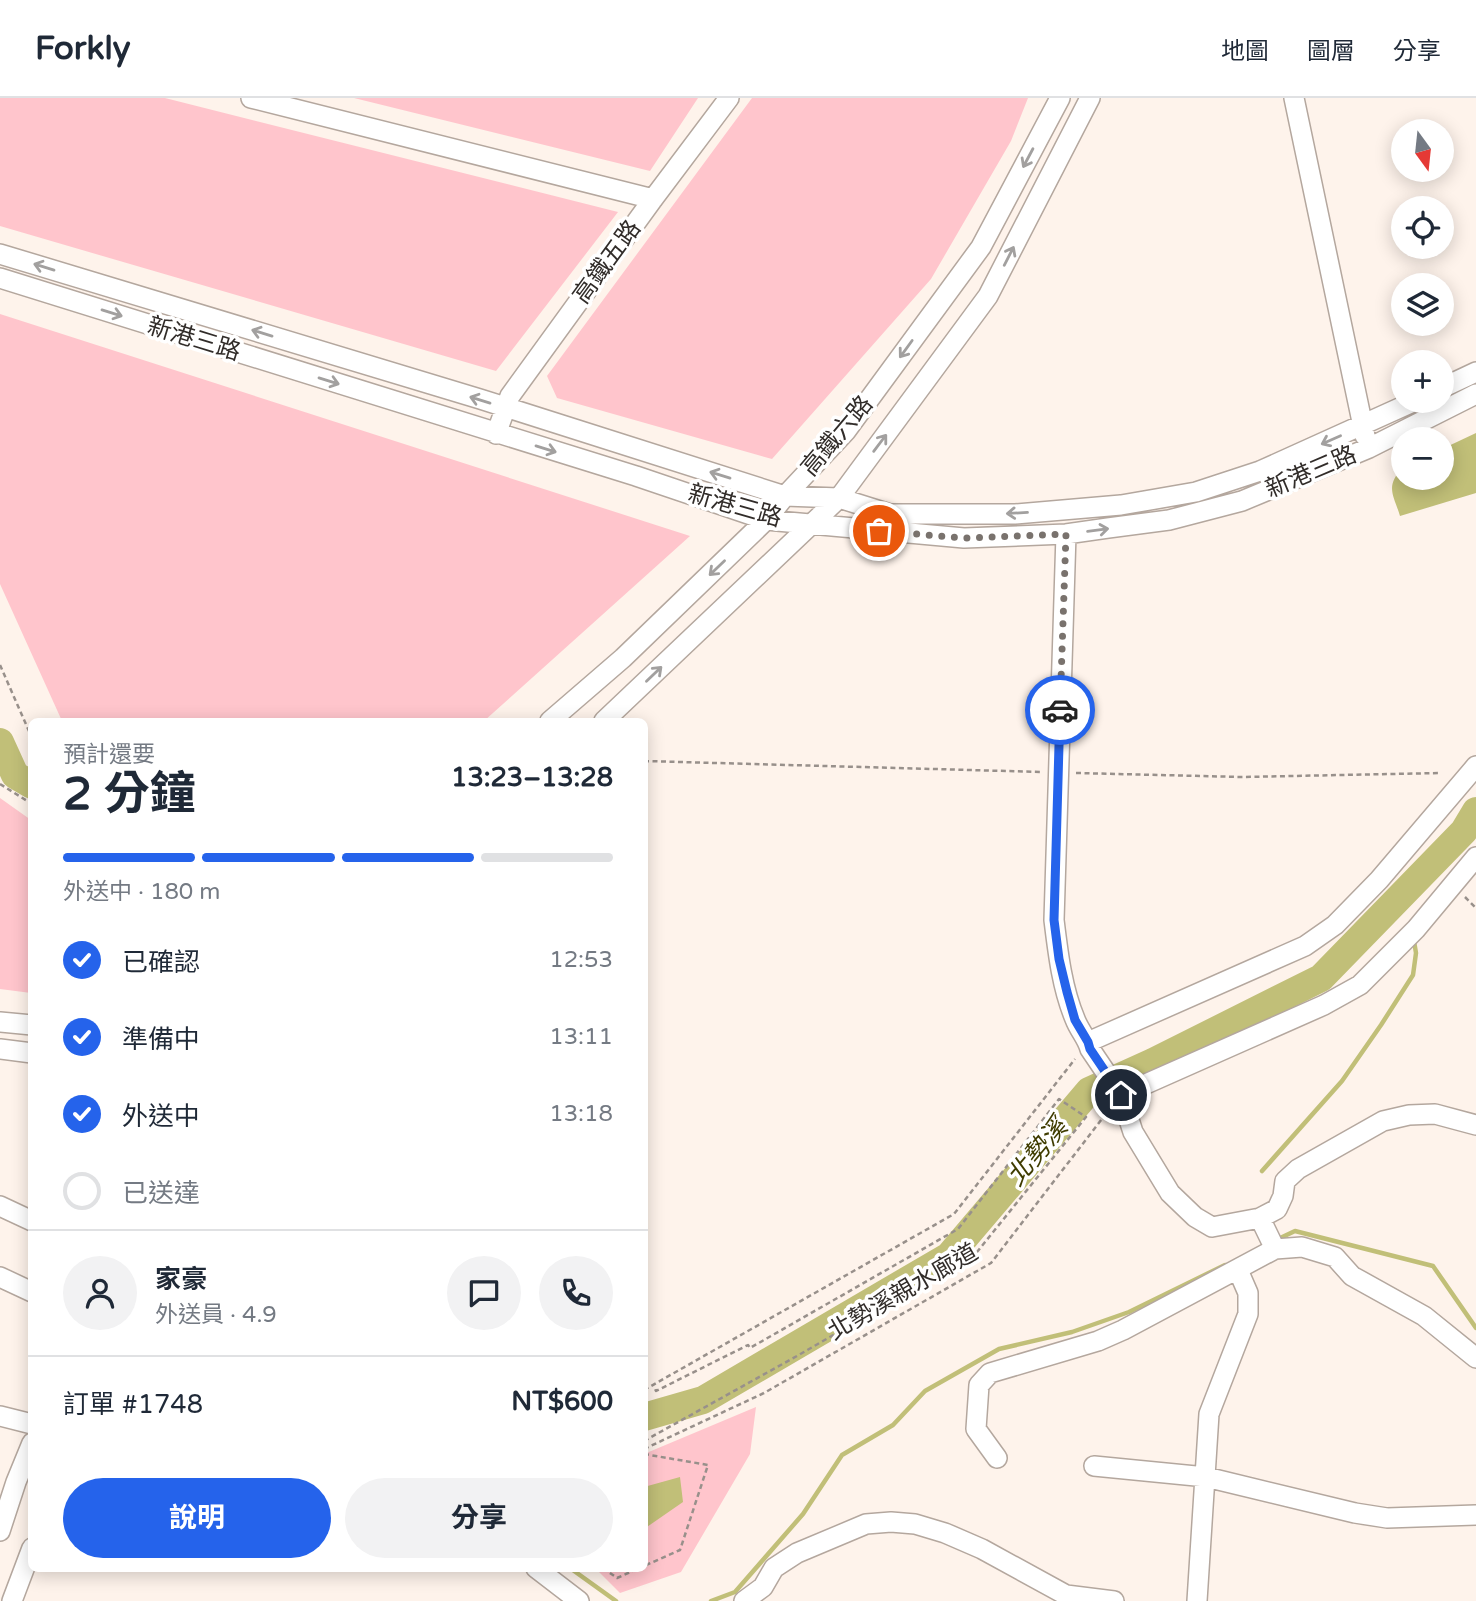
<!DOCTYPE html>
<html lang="zh-TW">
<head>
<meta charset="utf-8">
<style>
  body { margin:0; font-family:"Varela Round","Noto Sans TC",sans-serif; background:#f2f2f3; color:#1f2937; height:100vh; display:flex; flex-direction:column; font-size:26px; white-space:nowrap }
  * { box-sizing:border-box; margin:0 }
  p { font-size:23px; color:#747a83 }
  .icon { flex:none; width:38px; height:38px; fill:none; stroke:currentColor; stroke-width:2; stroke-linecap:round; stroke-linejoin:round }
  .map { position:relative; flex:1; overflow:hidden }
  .drawer { position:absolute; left:28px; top:620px; width:620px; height:854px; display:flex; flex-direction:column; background:#fff; border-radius:10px; box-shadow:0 4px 18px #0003 }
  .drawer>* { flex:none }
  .needle { width:46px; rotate:165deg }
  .buttons { position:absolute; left:1391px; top:21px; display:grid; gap:14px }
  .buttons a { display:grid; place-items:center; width:63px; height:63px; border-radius:50%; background:#fff; box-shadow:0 4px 18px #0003; font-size:35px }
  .pin { position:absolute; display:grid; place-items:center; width:60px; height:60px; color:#fff; margin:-30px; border:4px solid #fff; border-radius:50%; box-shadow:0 2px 7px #0007 }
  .courier { position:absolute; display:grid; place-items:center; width:70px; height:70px; margin:-35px; border:5px solid #2563eb; border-radius:50%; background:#fff; color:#222; box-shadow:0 2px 9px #0007 }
  .overview em { font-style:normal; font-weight:700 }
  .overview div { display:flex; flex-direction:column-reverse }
  .overview { display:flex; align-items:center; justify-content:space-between; height:119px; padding:0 35px }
  h1 { font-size:46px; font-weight:700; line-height:52px }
  .bar { display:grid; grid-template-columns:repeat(4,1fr); gap:10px 7px; align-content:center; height:84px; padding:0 35px }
  .bar i { height:9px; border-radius:5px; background:#e0e1e3 }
  .bar .current { background:#2563eb }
  .bar p { grid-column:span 4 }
  .line { display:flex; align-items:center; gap:18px; padding:0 35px; border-top:2px solid #e0e1e3 }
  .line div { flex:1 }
  .round { display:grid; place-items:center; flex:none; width:74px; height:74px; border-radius:37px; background:#f2f2f3 }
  ol { padding:0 35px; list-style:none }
  li { display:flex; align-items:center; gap:21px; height:77px }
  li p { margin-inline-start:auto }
  li .icon { padding:7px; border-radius:50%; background:#2563eb; color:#fff; stroke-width:4 }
  li:last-child { color:#747a83 }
  li i { width:38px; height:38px; border:4px solid #e0e1e3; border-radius:50% }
  .cta { display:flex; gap:14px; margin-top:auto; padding:14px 35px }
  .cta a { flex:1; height:80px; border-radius:42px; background:#2563eb; color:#fff; font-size:28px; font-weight:700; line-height:80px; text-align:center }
  .cta a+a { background:#f2f2f3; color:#1f2937 }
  header { display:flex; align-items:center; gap:42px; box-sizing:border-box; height:98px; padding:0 35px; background:#fff; border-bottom:2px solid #e0e1e3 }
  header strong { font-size:33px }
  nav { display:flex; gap:38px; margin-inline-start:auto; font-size:24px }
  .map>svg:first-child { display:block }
  .green { fill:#ffc5cc }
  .water { fill:#c1bf78 }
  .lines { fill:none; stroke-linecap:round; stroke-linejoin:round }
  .stream { stroke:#c1bf78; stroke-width:4.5 }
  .river { stroke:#c1bf78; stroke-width:28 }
  .minor-casing { stroke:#b4a79e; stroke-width:22 }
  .path { stroke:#98908b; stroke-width:2.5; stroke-dasharray:5 3.5; stroke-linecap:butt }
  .minor { stroke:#fff; stroke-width:19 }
  .oneway { stroke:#a2a09f }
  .done { stroke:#79726d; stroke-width:7; stroke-dasharray:0 12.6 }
  .route { stroke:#2563eb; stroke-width:9 }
  .labels { text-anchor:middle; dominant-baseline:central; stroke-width:7; stroke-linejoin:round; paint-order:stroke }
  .street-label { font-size:24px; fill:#312c29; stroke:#fff }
  .water-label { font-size:26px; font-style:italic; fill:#3f3c01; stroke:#fff }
</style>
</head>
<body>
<header>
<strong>Forkly</strong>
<nav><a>地圖</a><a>圖層</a><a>分享</a></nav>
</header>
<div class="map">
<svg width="1476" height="1503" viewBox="0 0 1476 1503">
  <rect width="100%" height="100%" fill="#fef3eb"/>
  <path class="green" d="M0,0H165L618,114L496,273L0,128Z
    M354,0H698L650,73Z
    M752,0H1028L1011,43L931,181L772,361L557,300L547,278Z
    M0,216L690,438L484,623H62L0,486Z
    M0,700L31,722V895L0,891Z
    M756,1309L750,1356L681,1474L620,1495L595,1470H644V1356Z"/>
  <path class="water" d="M1476,335V395L1400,418C1393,395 1385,389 1403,369L1404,380H1442V351Z
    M680,1379L683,1404L644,1431V1389Z"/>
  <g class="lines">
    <path class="stream" d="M1262,1073L1342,983L1381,927L1413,877L1416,855L1414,843
      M1276,1142L1295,1133L1433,1168L1476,1230
      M570,1470L616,1503
      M711,1503L735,1494L803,1416L842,1357L893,1327L925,1293L999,1251L1072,1234L1129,1214L1225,1167"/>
    <path class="river" d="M0,644L15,677L32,687
      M644,1319L703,1302L949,1158L1089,993L1153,964L1321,880L1464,733L1476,713"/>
    <defs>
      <path id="minor" d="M251,0L653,101
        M1294,0L1365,338
        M0,156L480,301L785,398L839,400L890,416H1015L1121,407L1196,394L1260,373L1415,303
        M0,180L636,378L766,422L964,440L1066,436L1108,430L1169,422L1242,403L1369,350L1476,296
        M1442,290L1476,274
        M496,336L510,298L653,101L729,0
        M1066,436L1054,822C1058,855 1062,890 1075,921C1079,932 1087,940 1090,951L1121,997L1133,1034L1170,1095L1195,1119L1212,1129L1260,1120L1275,1151
        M550,623L623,560L766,422L785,398L846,333L981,149L1060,0
        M604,623L839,400L988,198L1090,0
        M0,924L32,927
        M1088,944L1305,848L1335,827L1379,782L1476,668
        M0,951L32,955
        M1121,997L1324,907L1360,887L1416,831L1476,759
        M0,1108L32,1123
        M1260,1120L1277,1111L1283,1098L1285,1083L1298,1071L1383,1023L1409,1017L1435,1016L1476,1027
        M0,1179L32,1194
        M0,1318L32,1326
        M997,1360L976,1331L979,1287L990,1275L1098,1243L1123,1232L1275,1151L1302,1149L1335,1159L1352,1178L1424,1218L1476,1260
        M1094,1368L1206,1379L1355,1415L1387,1420L1476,1417
        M0,1433L16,1384L32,1345
        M536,1470L579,1503
        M12,1503L32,1450
        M744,1503L763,1489L774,1470L797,1455L866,1426L891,1424L915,1426L945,1435L982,1451L1066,1497L1114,1503
        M1197,1503L1209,1316L1248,1216V1195L1238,1172"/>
    </defs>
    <use href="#minor" class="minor-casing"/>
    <path class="path" d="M0,567L32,640
      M644,663L1042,674
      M1076,675L1242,679L1441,675
      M0,686L32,706
      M1465,799L1476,810
      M644,1292L954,1116L1075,961
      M644,1343L797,1258L977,1154L1086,1019L1059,1001L958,1131L750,1250L748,1247L656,1293L653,1287
      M644,1351L764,1295L991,1165L1108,1013
      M644,1356L708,1367L680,1452L644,1468
      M603,1470L617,1480L639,1470"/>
    <use href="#minor" class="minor"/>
  </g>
  <defs><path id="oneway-shaft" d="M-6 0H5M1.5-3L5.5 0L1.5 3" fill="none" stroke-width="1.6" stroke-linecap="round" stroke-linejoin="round" transform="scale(1.75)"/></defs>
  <g class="oneway">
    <use href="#oneway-shaft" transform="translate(1028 60) rotate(118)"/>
    <use href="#oneway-shaft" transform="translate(1009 158) rotate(-63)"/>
    <use href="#oneway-shaft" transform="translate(44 169) rotate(-163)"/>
    <use href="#oneway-shaft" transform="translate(112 215) rotate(17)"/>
    <use href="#oneway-shaft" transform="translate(262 235) rotate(-163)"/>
    <use href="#oneway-shaft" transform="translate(906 251) rotate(126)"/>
    <use href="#oneway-shaft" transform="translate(329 283) rotate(17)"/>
    <use href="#oneway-shaft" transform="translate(480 302) rotate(-163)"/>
    <use href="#oneway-shaft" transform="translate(1331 342) rotate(156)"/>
    <use href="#oneway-shaft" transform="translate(880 345) rotate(-53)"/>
    <use href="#oneway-shaft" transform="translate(546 351) rotate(17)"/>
    <use href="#oneway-shaft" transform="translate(720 377) rotate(-163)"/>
    <use href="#oneway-shaft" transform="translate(1017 415) rotate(177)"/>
    <use href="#oneway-shaft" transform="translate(1098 432) rotate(-7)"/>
    <use href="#oneway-shaft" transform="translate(717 470) rotate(136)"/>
    <use href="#oneway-shaft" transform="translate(654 576) rotate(-44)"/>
  </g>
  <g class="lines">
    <path class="done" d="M879,433L964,440L1066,436L1060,612"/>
    <path class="route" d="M1060,612L1054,822L1059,861L1067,894L1075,922L1088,944L1090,951L1121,997"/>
  </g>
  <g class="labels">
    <g class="street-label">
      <text transform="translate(607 164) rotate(-54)">高鐵五路</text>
      <text transform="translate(194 241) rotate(17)">新港三路</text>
      <text transform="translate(837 338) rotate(-50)">高鐵六路</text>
      <text transform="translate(1311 374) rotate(-23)">新港三路</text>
      <text transform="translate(735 408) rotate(16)">新港三路</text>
      <text transform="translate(903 1194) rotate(-30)">北勢溪親水廊道</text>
    </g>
    <g class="water-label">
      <text transform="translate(1037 1054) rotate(-50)">北勢溪</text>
    </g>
  </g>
</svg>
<div class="buttons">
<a><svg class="needle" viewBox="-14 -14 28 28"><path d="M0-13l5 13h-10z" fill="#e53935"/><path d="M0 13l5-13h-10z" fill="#747a83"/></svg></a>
<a><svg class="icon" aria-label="locate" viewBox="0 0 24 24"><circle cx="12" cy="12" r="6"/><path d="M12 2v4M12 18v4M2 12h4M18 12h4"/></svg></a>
<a><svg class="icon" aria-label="layers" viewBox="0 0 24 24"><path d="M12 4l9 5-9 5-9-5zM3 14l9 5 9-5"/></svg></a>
<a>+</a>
<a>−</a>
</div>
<div class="pin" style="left:879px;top:433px;background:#ea580c"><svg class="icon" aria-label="bag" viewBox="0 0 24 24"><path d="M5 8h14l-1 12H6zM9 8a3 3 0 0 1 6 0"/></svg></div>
<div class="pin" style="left:1121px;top:997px;background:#1f2937"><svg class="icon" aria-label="home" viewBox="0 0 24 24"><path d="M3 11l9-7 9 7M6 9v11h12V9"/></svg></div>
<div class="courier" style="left:1060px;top:612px"><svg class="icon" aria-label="car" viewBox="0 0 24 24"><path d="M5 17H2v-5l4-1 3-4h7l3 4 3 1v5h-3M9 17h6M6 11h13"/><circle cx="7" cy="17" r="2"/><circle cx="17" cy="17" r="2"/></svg></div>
<section class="drawer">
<div class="overview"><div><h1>2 分鐘</h1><p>預計還要</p></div><em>13:23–13:28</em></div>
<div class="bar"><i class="current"></i><i class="current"></i><i class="current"></i><i></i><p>外送中 · 180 m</p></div>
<ol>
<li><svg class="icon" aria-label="check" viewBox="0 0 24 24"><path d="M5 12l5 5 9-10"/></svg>已確認<p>12:53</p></li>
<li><svg class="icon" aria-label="check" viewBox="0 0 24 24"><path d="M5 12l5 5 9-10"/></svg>準備中<p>13:11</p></li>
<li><svg class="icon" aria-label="check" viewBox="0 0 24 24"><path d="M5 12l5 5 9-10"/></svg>外送中<p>13:18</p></li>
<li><i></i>已送達</li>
</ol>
<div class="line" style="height:126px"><a class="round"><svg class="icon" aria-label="person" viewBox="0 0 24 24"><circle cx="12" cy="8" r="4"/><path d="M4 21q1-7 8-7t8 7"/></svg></a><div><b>家豪</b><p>外送員 · 4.9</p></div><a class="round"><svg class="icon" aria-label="chat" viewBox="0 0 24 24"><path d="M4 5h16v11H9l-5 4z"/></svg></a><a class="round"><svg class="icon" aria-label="phone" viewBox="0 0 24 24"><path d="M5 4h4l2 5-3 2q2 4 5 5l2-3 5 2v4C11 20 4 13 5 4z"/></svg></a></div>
<div class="line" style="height:91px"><div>訂單 #1748</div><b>NT$600</b></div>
<div class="cta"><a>說明</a><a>分享</a></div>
</section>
</div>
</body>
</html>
